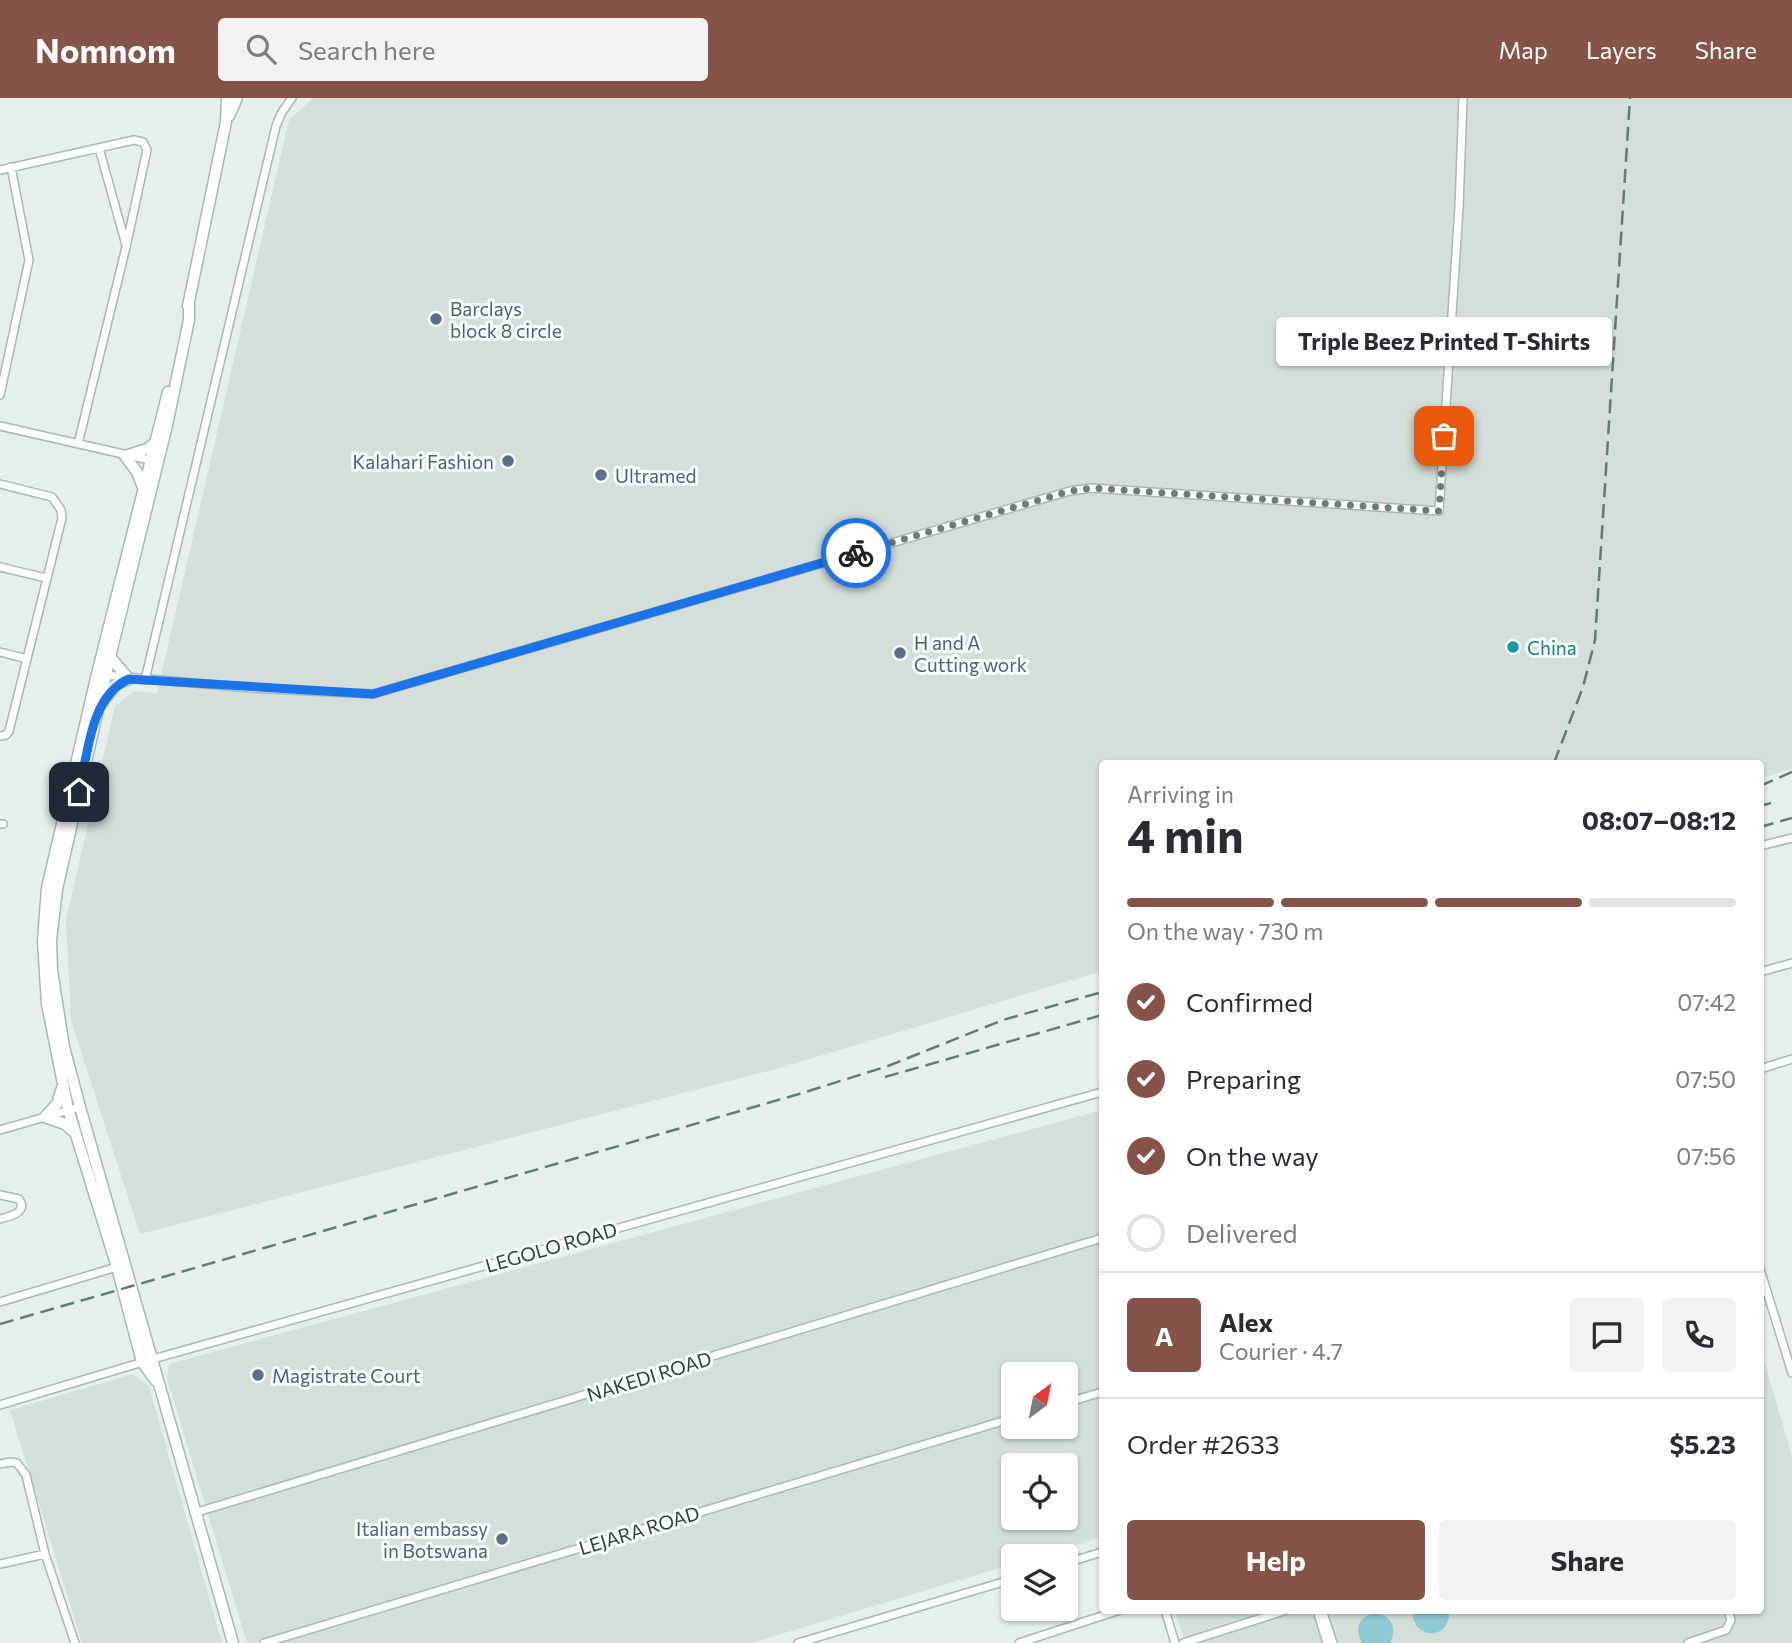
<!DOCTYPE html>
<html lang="en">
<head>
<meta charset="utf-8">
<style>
  body { margin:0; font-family:Commissioner,sans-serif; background:#f2f2f3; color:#2b2b33; height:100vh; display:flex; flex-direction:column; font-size:26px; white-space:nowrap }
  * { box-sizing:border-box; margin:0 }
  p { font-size:23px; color:#7c7c81 }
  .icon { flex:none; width:38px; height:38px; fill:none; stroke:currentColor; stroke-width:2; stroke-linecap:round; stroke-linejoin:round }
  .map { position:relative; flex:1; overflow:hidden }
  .side { position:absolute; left:1099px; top:662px; width:665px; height:854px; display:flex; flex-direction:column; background:#fff; border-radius:7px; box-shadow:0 2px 5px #0004 }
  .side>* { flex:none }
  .needle { width:46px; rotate:32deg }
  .tools { position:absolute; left:1001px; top:1264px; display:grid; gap:14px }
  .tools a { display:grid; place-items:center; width:77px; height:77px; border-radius:7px; background:#fff; box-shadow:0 2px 5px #0004; font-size:35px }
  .pin { position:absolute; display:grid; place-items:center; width:60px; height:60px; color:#fff; margin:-30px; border-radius:14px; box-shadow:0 4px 10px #0006 }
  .courier { position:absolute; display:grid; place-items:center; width:70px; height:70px; margin:-35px; border:5px solid #1a73e8; border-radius:50%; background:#fff; color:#222; box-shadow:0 2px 9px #0007 }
  .bubble { position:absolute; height:49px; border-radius:7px; background:#fff; box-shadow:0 2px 5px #0004; font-size:23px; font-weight:700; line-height:49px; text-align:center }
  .overview em { font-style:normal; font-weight:700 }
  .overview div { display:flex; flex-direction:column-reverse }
  .overview { display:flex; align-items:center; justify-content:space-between; height:119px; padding:0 28px }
  h1 { font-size:46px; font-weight:700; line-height:52px }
  .bar { display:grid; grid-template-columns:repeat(4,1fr); gap:10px 7px; align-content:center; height:84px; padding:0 28px }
  .bar i { height:9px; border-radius:5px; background:#e1e1e2 }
  .bar .selected { background:#855347 }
  .bar p { grid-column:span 4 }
  .line { display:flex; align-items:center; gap:18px; padding:0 28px; border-top:2px solid #e1e1e2 }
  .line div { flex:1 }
  .round { display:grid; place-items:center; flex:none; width:74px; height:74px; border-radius:7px; background:#f2f2f3 }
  ol { padding:0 28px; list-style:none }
  li { display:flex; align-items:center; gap:21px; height:77px }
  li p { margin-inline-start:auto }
  li .icon { padding:7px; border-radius:50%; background:#855347; color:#fff; stroke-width:4 }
  li:last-child { color:#7c7c81 }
  li i { width:38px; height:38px; border:4px solid #e1e1e2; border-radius:50% }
  .button { display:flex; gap:14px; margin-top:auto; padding:14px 28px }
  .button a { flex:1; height:80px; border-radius:7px; background:#855347; color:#fff; font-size:28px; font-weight:700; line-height:80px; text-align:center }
  .button a+a { background:#f2f2f3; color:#2b2b33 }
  header { display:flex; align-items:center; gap:42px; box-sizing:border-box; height:98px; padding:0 35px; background:#855347; color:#fff }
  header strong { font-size:33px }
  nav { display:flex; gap:38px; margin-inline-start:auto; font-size:24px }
  .search { width:490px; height:63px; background:#f2f2f3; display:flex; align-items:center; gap:18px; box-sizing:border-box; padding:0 24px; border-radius:7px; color:#7c7c81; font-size:26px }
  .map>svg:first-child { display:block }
  .built { fill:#d4dfda; fill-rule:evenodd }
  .water { fill:#8ec9d4 }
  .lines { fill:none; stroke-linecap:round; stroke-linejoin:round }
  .street-casing { stroke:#a8b8b2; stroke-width:10 }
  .secondary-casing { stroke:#a4bbb3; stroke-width:13 }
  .street { stroke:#fff; stroke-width:7 }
  .secondary { stroke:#fff; stroke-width:10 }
  .rail { stroke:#5f7d75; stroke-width:2.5; stroke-dasharray:14 7; stroke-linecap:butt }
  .done { stroke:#687f78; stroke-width:7; stroke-dasharray:0 12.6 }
  .route { stroke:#1a73e8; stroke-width:9 }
  .service-dot { fill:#5c6f8a; stroke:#f7fbf9; stroke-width:2.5 }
  .culture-dot { fill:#0f9aa8; stroke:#f7fbf9; stroke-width:2.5 }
  .labels { text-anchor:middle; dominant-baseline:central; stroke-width:6; stroke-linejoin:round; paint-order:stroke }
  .service-label { font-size:19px; fill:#4e5e75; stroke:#f7fbf9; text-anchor:start }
  .culture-label { font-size:19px; fill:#0d838f; stroke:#f7fbf9; text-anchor:start }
  .street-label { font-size:19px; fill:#24423a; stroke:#f7fbf9 }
</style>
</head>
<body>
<header>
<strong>Nomnom</strong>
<div class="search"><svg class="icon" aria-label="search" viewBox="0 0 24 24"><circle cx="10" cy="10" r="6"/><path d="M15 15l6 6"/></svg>Search here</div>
<nav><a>Map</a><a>Layers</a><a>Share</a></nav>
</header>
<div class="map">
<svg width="1792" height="1545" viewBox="0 0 1792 1545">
  <rect width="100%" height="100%" fill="#e6efeb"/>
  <path class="built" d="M313,0H1792V671L1761,680L1760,665H1102V873L776,971L140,1136L71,923L66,822L115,608L134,593L157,595L289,22Z
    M1102,1012V1439L1040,1458H1013V1466L751,1545H247L167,1280L169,1266ZM1013,1276H1066V1328H1013ZM1013,1367H1066V1419H1013Z
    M1761,1252L1792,1358V1545H1185L1175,1512H1760Z
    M133,1276L149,1288L222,1545H82L10,1312Z"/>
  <path class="water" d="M1413,1512H1449C1452,1543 1411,1543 1413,1512Z
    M1375,1515C1392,1517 1398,1531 1390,1545H1362C1354,1531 1359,1518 1375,1515Z"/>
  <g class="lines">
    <defs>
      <path id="street" d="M99,50L126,147
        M0,72L134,42L143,44L147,52L126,149L78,346
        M0,297L29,162L11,69
        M0,328L154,363
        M0,386L52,399L61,412L62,420L9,633L6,637L0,638
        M0,469L46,480
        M0,554L27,561
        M103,577L251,590L373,596L1070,393L1091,390L1439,413L1459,110L1463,0
        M145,582L276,28L282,14L292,0
        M0,726H3
        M1760,748L1792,740
        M1760,874L1792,865
        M1760,971L1792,961
        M0,1032L80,1009
        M0,1097L19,1101C28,1115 10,1118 0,1121
        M1760,1171L1792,1275
        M0,1204L117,1169
        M1066,1305L1102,1294
        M0,1307L153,1261L1102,994
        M0,1366L10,1364L17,1365L26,1377L45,1456L75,1545
        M194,1415L1102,1140
        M1066,1465L1102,1454
        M0,1466L45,1456
        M1165,1512L1175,1545
        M1317,1512L1327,1545
        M1322,1512L1333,1545
        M264,1545L1013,1320
        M798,1545L1013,1481
        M1019,1545L1120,1512
        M1183,1545L1287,1512
        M1688,1545L1726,1532L1731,1522L1728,1512"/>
      <path id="secondary" d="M229,18L237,0
        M189,204V222L167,327L110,559L57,791L51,842L52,873L64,949L80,1009L233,1545
        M188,208L226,24L227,0
        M143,389L137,374L125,358L147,351L155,345
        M102,605L115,587L129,581L110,559
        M45,1019L57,1006L62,990
        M45,1019L65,1026L74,1034
        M156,1283L142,1264L117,1169L68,1011L47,906L43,843L47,790L97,576L168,294"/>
    </defs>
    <use href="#street" class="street-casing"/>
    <use href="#secondary" class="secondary-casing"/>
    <use href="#street" class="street"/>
    <use href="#secondary" class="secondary"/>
    <path class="rail" d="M1554,665L1583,589L1595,542L1630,0
      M1760,688L1792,674
      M1760,708L1771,705
      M1760,729L1792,720
      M885,979L1102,917
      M0,1226L799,996L888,968L1003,922L1102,894"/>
  </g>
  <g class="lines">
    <path class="done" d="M856,455L1070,393L1091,390L1439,413L1444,338"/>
    <path class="route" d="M79,694C88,656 90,598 129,581L373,596L856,455"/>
  </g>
  <g class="service-dot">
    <circle cx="436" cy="221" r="7"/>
    <circle cx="508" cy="363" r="7"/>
    <circle cx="601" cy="377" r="7"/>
    <circle cx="900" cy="555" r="7"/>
    <circle cx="258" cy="1277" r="7"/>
    <circle cx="502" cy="1441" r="7"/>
  </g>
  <circle class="culture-dot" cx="1513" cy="549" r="7"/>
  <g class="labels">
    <g class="service-label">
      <text x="450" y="210">Barclays<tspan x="450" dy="22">block 8 circle</tspan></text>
      <text x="494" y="363" text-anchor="end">Kalahari Fashion</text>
      <text x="615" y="377">Ultramed</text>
      <text x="914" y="544">H and A<tspan x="914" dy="22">Cutting work</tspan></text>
      <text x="272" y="1277">Magistrate Court</text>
      <text x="488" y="1430" text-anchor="end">Italian embassy<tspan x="488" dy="22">in Botswana</tspan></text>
    </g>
    <g class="culture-label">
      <text x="1527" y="549">China</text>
    </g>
    <g class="street-label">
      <text transform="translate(551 1149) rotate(-16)">LEGOLO ROAD</text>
      <text transform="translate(649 1278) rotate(-17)">NAKEDI ROAD</text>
      <text transform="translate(639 1432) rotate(-17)">LEJARA ROAD</text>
    </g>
  </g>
</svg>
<div class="tools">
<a><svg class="needle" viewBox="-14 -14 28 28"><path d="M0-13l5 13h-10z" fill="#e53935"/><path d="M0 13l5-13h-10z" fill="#7c7c81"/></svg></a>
<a><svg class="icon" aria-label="locate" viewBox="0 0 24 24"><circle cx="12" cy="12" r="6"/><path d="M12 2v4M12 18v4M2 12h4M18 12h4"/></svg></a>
<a><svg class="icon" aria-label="layers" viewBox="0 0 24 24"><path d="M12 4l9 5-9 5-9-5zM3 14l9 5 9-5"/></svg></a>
</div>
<div class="pin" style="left:1444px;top:338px;background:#ea580c"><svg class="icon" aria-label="bag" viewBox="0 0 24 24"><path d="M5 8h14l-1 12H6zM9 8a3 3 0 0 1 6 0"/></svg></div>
<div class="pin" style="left:79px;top:694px;background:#1f2937"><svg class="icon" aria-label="home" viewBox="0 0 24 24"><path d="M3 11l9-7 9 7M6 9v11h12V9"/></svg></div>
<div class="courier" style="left:856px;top:455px"><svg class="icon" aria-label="bike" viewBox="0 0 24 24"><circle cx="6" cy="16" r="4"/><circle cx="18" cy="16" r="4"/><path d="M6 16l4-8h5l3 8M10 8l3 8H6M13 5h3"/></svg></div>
<div class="bubble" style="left:1276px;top:219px;width:336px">Triple Beez Printed T-Shirts</div>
<section class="side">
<div class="overview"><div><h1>4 min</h1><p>Arriving in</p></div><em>08:07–08:12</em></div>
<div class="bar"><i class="selected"></i><i class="selected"></i><i class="selected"></i><i></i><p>On the way · 730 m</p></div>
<ol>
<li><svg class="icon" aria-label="check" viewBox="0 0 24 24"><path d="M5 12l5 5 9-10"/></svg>Confirmed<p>07:42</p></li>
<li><svg class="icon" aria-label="check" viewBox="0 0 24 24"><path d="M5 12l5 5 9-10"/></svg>Preparing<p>07:50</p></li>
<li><svg class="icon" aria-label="check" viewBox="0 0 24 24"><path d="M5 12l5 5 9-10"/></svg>On the way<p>07:56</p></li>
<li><i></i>Delivered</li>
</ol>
<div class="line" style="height:126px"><b class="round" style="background:#855347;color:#fff">A</b><div><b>Alex</b><p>Courier · 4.7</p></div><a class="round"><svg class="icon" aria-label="chat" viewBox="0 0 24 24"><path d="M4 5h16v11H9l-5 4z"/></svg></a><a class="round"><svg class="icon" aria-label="phone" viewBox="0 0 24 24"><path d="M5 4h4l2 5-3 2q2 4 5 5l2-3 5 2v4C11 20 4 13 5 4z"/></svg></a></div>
<div class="line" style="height:91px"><div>Order #2633</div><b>$5.23</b></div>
<div class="button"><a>Help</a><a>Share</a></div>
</section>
</div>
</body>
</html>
